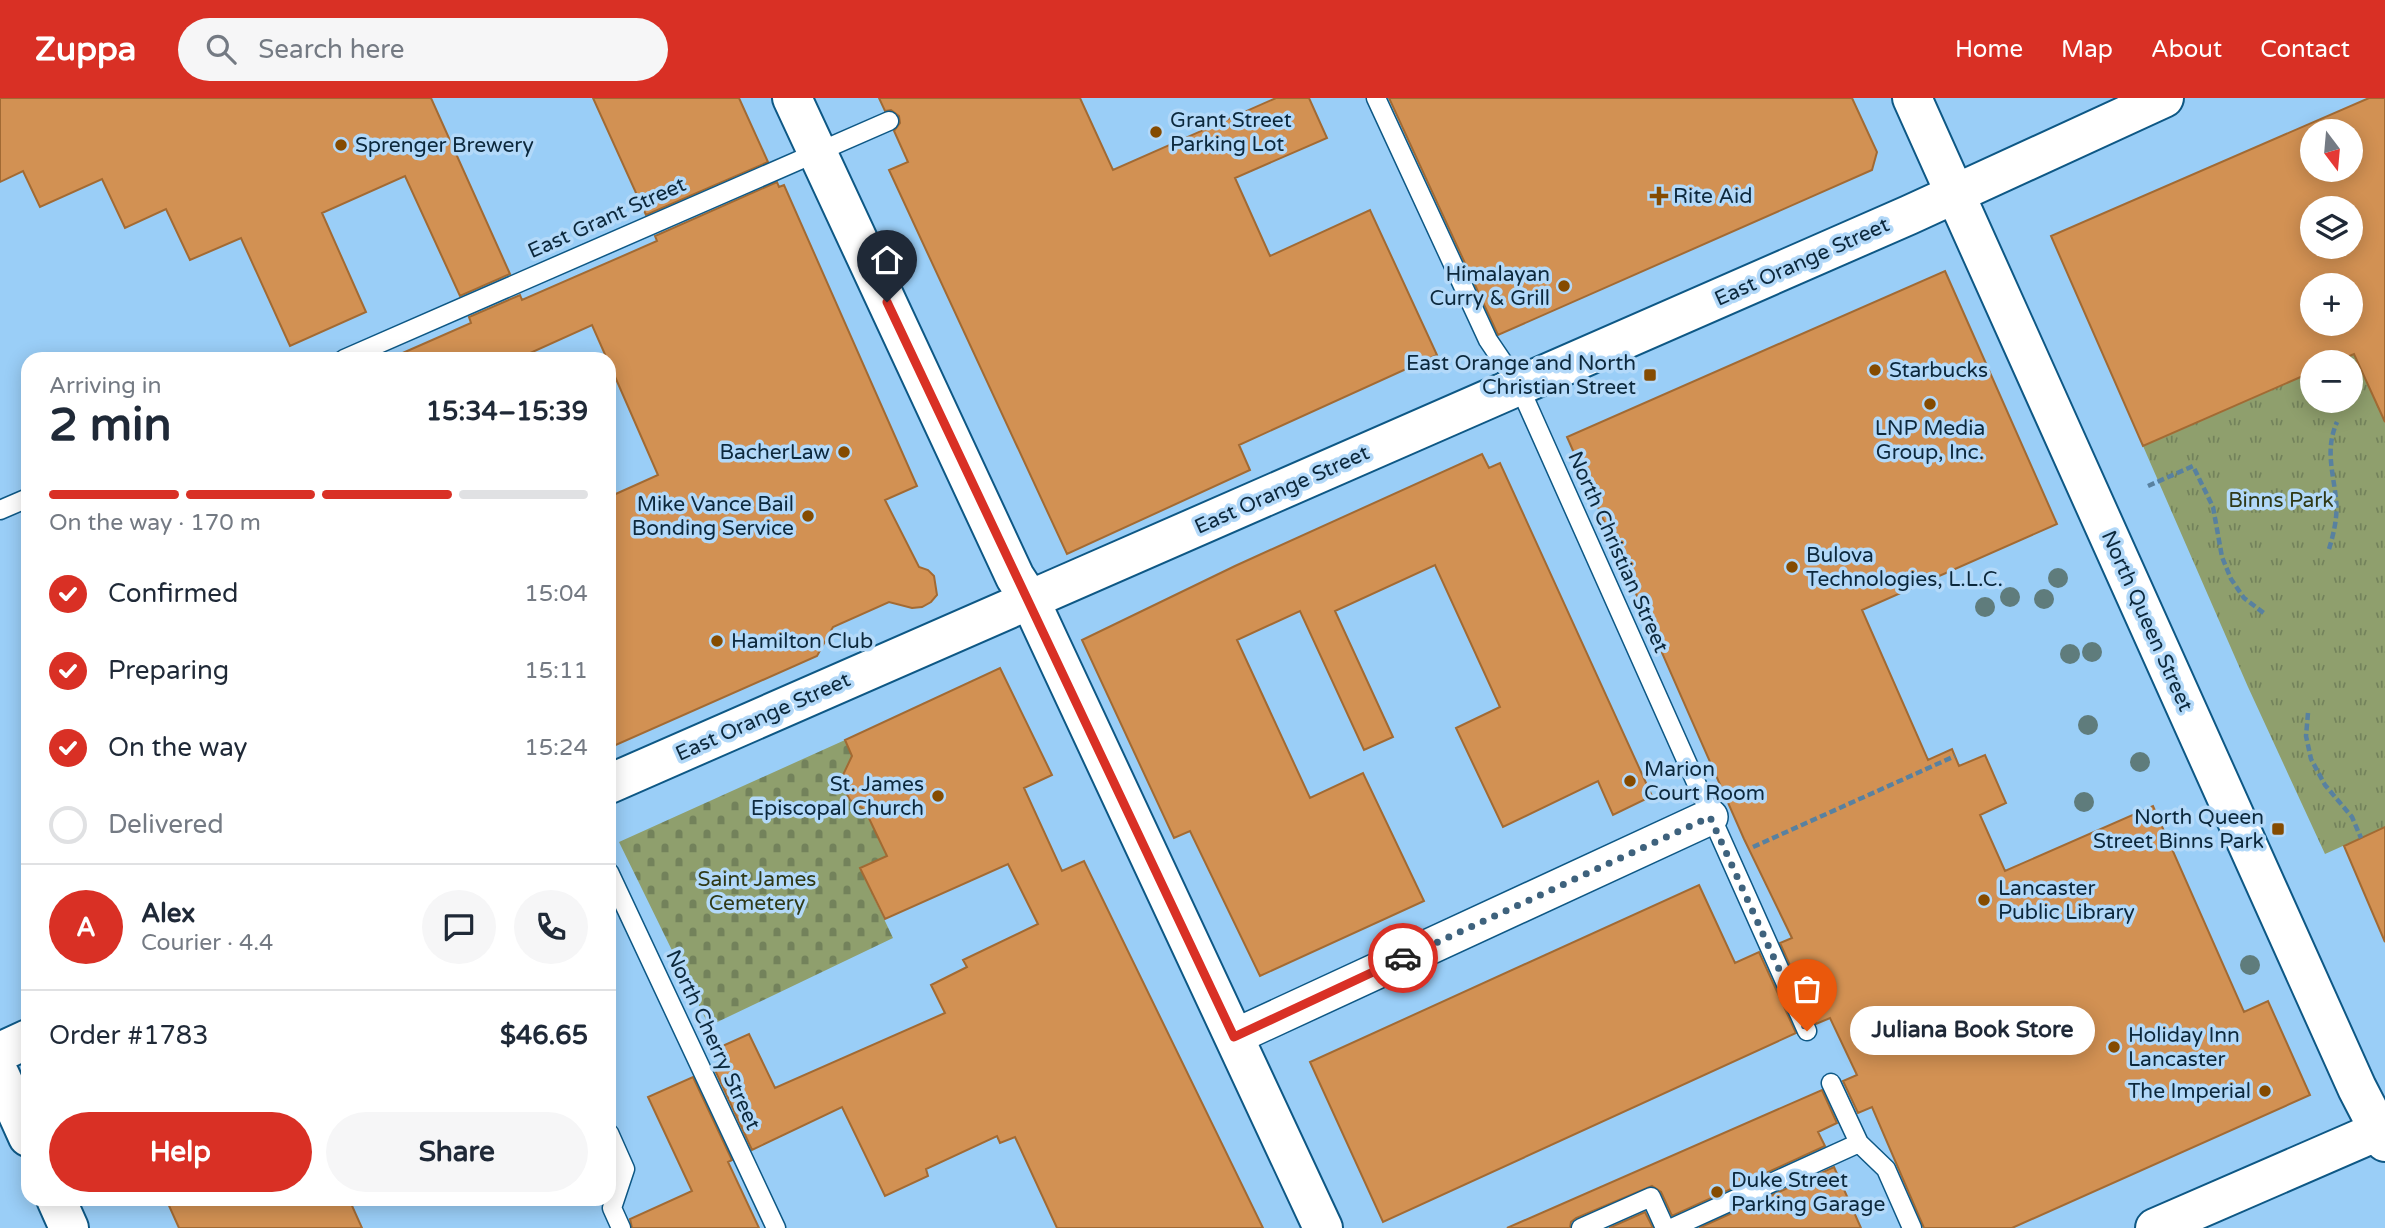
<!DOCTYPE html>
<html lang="en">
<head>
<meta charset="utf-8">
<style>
  body { margin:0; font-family:"Varela Round",sans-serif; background:#f6f6f7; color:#1f2937; height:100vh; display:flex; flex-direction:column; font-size:26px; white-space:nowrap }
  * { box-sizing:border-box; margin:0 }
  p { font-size:23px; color:#747a83 }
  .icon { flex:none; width:38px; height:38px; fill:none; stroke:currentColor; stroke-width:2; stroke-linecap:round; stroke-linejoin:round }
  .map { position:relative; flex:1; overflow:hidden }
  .drawer { position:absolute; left:21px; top:254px; width:595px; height:854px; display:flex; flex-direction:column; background:#fff; border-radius:21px; box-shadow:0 4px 18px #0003 }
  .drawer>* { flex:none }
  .needle { width:46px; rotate:164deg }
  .tools { position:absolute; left:2300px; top:21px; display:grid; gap:14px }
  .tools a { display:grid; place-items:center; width:63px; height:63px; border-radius:50%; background:#fff; box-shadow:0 4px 18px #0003; font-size:35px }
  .pin { position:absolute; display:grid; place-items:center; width:60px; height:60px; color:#fff; margin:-72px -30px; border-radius:50% 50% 50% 0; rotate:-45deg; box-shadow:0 0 7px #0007 }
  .pin .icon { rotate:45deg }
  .courier { position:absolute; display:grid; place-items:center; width:70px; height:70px; margin:-35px; border:5px solid #d93025; border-radius:50%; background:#fff; color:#222; box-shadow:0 2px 9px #0007 }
  .bubble { position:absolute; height:49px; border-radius:24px; background:#fff; box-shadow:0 4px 18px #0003; font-size:23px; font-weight:800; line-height:49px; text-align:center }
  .headline em { font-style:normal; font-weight:800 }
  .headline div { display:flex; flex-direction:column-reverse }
  .headline { display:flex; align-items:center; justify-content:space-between; height:119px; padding:0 28px }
  h1 { font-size:46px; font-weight:800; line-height:52px }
  .bar { display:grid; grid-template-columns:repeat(4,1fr); gap:10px 7px; align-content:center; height:84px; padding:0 28px }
  .bar i { height:9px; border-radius:5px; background:#e0e1e3 }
  .bar .active { background:#d93025 }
  .bar p { grid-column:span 4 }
  .line { display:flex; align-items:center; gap:18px; padding:0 28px; border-top:2px solid #e0e1e3 }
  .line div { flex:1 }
  .round { display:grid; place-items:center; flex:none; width:74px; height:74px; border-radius:37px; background:#f6f6f7 }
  ol { padding:0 28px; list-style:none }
  li { display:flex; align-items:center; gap:21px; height:77px }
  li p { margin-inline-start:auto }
  li .icon { padding:7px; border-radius:50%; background:#d93025; color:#fff; stroke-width:4 }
  li:last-child { color:#747a83 }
  li i { width:38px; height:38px; border:4px solid #e0e1e3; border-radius:50% }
  .primary-button { display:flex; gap:14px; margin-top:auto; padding:14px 28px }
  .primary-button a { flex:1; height:80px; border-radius:42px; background:#d93025; color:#fff; font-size:28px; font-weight:800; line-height:80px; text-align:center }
  .primary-button a+a { background:#f6f6f7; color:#1f2937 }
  header { display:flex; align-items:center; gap:42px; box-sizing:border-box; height:98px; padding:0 35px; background:#d93025; color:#fff }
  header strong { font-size:33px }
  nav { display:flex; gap:38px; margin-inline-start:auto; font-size:24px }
  .search { width:490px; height:63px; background:#f6f6f7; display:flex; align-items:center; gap:18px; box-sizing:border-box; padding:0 24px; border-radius:38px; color:#747a83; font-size:26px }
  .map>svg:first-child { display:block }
  .cemetery { fill:url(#cemetery-stones) }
  .park { fill:url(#park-tufts) }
  .building { fill:#d29153; stroke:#a26a33; stroke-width:2; fill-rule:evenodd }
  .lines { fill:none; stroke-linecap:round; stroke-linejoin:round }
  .lane-casing { stroke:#0e5885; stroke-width:21 }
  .street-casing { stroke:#0e5885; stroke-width:38 }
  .secondary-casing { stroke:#0e5885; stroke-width:42 }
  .primary-casing { stroke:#0e5885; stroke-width:42 }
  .highway-casing { stroke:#0e5885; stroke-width:42 }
  .path { stroke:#5881a0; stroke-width:4.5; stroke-dasharray:7 3.5; stroke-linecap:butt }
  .lane { stroke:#fff; stroke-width:18 }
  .street { stroke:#fff; stroke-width:35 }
  .secondary { stroke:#fff; stroke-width:38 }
  .primary { stroke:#fff; stroke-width:38 }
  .highway { stroke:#fff; stroke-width:38 }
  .tree { fill:#5f7c7c }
  .done { stroke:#3e627d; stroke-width:7; stroke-dasharray:0 12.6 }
  .route { stroke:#d93025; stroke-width:9 }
  .poi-dot { fill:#854b00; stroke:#b3d9f9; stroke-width:2.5 }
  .labels { text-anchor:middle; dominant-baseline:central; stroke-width:7; stroke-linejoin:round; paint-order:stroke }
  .poi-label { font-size:21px; fill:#0c283c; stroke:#b3d9f9; text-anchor:start }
  .street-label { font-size:21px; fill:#0c283c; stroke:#b3d9f9 }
  .park-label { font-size:21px; fill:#2f3917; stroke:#b3d9f9 }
</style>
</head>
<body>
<header>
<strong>Zuppa</strong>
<div class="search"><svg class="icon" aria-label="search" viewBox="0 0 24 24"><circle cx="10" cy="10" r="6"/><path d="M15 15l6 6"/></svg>Search here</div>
<nav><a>Home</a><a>Map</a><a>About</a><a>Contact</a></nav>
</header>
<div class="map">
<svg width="2385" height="1130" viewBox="0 0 2385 1130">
  <defs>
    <pattern id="cemetery-stones" width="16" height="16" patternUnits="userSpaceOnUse" patternTransform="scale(1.75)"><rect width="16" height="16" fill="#8f9f6d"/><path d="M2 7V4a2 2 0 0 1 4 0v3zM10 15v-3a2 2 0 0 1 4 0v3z" fill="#73825b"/></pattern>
    <pattern id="park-tufts" width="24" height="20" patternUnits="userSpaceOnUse" patternTransform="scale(1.75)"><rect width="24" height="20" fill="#8f9f6d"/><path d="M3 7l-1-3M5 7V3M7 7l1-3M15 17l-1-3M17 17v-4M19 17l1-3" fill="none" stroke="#73825b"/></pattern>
  </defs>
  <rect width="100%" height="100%" fill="#9acef7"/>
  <path class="cemetery" d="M845,642L855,665L842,687C846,699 851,705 863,708L887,758L860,770L893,840L709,928L619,744Z"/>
  <path class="park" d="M2354,256L2385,324V729L2325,756L2248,589L2143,348L2312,274V303H2350V264H2335Z"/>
  <path class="building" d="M0,0H431L510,176L460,198L405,78L322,115L366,214L290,248L241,140L190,162L166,111L125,130L102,81L40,109L23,73L0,84Z
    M593,0H739L768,64L646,117Z
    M879,0H1080L1113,72L1276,0H1309L1327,40L1235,80L1270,158L1370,112L1437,257L1239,347L1250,372L1067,456L889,72L908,64L894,33L900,25L899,18L891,12L885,13Z
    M1389,0H1852L1877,54L1872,72L1498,237Z
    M2369,0H2385V324L2354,256L2335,264H2312V274L2143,348L2051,138ZM2312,33H2350V72H2312ZM2312,110H2350V149H2312ZM2312,187H2350V226H2312Z
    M777,84L779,89L784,87L917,388L885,402L919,469L928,472L934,478L937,497L931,504L922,509L912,510L889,504L833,529L817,558L609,650V399L658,377L609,265V261H607L592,227L517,261H389L471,225L469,219L520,197L522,202L657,143L655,138Z
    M1945,173L2057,426L1862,512L1928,662L1952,651L1959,668L1985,657L2006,705L1980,717L2005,773L2153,708L2244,914L2268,903L2310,997L2012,1130H1924L1872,1009L1858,1015L1843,983L1857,977L1830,920L1816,926L1780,845L1792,840L1744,741L1567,339Z
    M1482,356L1489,370L1500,365L1652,698L1613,717L1598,683L1503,729L1456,630L1500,609L1435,467L1335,513L1393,639L1364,652L1300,513L1237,542L1310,700L1363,675L1424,803L1260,878L1190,733L1174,740L1082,542L1235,468Z
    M1000,570L1052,677L1024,690L1062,773L1084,763L1263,1130H1057L1015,1039L1000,1045L997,1038L926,1071L928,1078L885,1098L842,1009L752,1052L714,970L725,965L718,950L749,936L775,990L945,915L931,887L967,869L963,862L1038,826L1008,766L885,821L860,770L887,758L865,712L850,702L842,687V679L852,658L845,642Z
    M2385,729V844L2344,748Z
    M1699,787L1735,865L1759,854L1796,935L1383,1124L1310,964Z
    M693,979L732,1062L728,1064L759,1130H632L630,1121L692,1093L648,999Z
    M1822,992L1837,1025L1818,1034L1825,1048L1672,1118L1661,1094L1652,1088L1576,1120L1571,1124L1570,1130H1507Z
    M1834,1069L1861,1130H1699Z
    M166,1101H349L362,1130H179Z
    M1645,1114L1653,1130H1609Z"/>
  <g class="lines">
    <defs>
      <path id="lane" d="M1376,0L1488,242L1519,288L1807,933
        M344,261L889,23
        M0,412L28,400
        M609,774L776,1130
        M1831,985L1859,1045L1886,1071L1912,1130
        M609,1035L625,1071L612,1110L621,1130
        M1581,1130L1651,1099L1665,1130
        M1672,1130L1859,1045"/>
      <path id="street" d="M1234,939L1710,719"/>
      <path id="secondary" d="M792,0L1015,479L1030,502L1049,543L1323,1130"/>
      <path id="primary" d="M1912,0L2357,990L2385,1044
        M609,686L1909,117L2164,0
        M0,954L28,941
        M2155,1130L2385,1030"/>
      <path id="highway" d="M0,977L28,1039
        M56,1101L69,1130"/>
    </defs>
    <use href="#lane" class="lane-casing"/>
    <use href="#street" class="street-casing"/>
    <use href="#secondary" class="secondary-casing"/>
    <use href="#primary" class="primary-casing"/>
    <use href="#highway" class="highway-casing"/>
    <path class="path" d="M2148,388L2193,368L2213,409L2222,459L2231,481L2244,500L2265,516
      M2329,451C2334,435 2338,417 2336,401C2333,373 2325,351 2337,324
      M2308,615L2306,638L2311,661L2325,687L2352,719L2361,740
      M1753,749L1955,658"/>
    <use href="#lane" class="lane"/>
    <use href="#street" class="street"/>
    <use href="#secondary" class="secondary"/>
    <use href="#primary" class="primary"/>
    <use href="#highway" class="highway"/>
  </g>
  <g class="tree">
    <circle cx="2058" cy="480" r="10"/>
    <circle cx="2010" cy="499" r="10"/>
    <circle cx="2044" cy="501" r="10"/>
    <circle cx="1985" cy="509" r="10"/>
    <circle cx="2092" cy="554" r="10"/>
    <circle cx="2070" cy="556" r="10"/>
    <circle cx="2088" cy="627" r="10"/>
    <circle cx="2140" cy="664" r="10"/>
    <circle cx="2084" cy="704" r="10"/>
    <circle cx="2250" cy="867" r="10"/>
  </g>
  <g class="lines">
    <path class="done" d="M1403,860L1710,719L1807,933"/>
    <path class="route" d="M887,204L1234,939L1403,860"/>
  </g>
  <g class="poi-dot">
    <circle cx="1156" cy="34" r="7"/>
    <circle cx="341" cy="47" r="7"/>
    <path d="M1655.5 87.5h7v7h7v7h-7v7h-7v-7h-7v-7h7z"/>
    <circle cx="1564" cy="188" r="7"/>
    <circle cx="1875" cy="272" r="7"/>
    <rect x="1643" y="270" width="14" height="14" rx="3.5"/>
    <circle cx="1930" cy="306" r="7"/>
    <circle cx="844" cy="354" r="7"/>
    <circle cx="808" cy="418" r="7"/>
    <circle cx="1792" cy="469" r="7"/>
    <circle cx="717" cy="543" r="7"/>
    <circle cx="1630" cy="683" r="7"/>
    <circle cx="938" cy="698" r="7"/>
    <rect x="2271" y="724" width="14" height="14" rx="3.5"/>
    <circle cx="1984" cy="802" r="7"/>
    <circle cx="2114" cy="949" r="7"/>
    <circle cx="2265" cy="993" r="7"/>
    <circle cx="1717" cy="1094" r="7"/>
  </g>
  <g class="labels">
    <g class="poi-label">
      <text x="1170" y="22">Grant Street<tspan x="1170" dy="24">Parking Lot</tspan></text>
      <text x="355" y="47">Sprenger Brewery</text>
      <text x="1673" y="98">Rite Aid</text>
      <text x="1550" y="176" text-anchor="end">Himalayan<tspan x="1550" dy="24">Curry &amp; Grill</tspan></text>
      <text x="1636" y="265" text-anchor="end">East Orange and North<tspan x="1636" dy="24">Christian Street</tspan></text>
      <text x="1889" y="272">Starbucks</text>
      <text x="1930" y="330" text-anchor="middle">LNP Media<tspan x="1930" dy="24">Group, Inc.</tspan></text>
      <text x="830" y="354" text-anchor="end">BacherLaw</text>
      <text x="794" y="406" text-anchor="end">Mike Vance Bail<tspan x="794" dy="24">Bonding Service</tspan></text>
      <text x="1806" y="457">Bulova<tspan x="1806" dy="24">Technologies, L.L.C.</tspan></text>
      <text x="731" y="543">Hamilton Club</text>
      <text x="1644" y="671">Marion<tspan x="1644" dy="24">Court Room</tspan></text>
      <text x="924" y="686" text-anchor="end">St. James<tspan x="924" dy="24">Episcopal Church</tspan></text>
      <text x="2264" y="719" text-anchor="end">North Queen<tspan x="2264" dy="24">Street Binns Park</tspan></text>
      <text x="1998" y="790">Lancaster<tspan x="1998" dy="24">Public Library</tspan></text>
      <text x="2128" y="937">Holiday Inn<tspan x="2128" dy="24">Lancaster</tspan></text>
      <text x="2251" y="993" text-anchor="end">The Imperial</text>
      <text x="1731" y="1082">Duke Street<tspan x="1731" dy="24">Parking Garage</tspan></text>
    </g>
    <g class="street-label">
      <text transform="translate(607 120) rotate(-24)">East Grant Street</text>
      <text transform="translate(1802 164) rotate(-24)">East Orange Street</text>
      <text transform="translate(1282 392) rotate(-24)">East Orange Street</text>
      <text transform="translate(1618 454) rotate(66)">North Christian Street</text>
      <text transform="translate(2147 523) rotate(66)">North Queen Street</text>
      <text transform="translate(763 619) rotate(-24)">East Orange Street</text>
      <text transform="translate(713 942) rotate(65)">North Cherry Street</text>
    </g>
    <g class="park-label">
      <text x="2281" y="402">Binns Park</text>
      <text x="757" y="781">Saint James<tspan x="757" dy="24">Cemetery</tspan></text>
    </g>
  </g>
</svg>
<div class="tools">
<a><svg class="needle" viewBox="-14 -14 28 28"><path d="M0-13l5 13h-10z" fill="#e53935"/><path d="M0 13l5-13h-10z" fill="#747a83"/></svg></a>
<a><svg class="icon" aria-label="layers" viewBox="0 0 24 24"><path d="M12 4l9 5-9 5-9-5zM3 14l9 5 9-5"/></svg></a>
<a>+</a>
<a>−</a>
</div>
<div class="pin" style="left:1807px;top:933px;background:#ea580c"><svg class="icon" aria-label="bag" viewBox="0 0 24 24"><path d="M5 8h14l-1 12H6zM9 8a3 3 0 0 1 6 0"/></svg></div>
<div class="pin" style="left:887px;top:204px;background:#1f2937"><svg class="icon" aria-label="home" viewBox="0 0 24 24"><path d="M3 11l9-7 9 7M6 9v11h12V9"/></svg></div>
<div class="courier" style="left:1403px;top:860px"><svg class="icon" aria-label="car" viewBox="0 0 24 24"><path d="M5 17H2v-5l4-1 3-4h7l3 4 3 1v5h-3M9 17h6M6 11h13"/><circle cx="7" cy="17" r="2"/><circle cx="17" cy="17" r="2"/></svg></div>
<div class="bubble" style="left:1850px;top:908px;width:245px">Juliana Book Store</div>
<section class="drawer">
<div class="headline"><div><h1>2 min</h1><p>Arriving in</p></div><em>15:34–15:39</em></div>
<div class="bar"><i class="active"></i><i class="active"></i><i class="active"></i><i></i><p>On the way · 170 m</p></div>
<ol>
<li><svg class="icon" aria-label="check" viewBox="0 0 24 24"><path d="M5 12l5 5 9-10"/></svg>Confirmed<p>15:04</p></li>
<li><svg class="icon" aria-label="check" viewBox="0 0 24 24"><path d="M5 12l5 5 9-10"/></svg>Preparing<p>15:11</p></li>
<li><svg class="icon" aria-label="check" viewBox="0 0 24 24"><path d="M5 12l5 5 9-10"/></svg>On the way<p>15:24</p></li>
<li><i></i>Delivered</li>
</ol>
<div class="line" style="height:126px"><b class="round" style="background:#d93025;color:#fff">A</b><div><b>Alex</b><p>Courier · 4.4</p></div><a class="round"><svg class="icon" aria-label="chat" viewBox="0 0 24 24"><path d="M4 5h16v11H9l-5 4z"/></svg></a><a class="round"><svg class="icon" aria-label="phone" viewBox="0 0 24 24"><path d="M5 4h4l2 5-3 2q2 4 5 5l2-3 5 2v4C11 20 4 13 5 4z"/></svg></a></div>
<div class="line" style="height:91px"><div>Order #1783</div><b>$46.65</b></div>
<div class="primary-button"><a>Help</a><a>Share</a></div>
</section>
</div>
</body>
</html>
